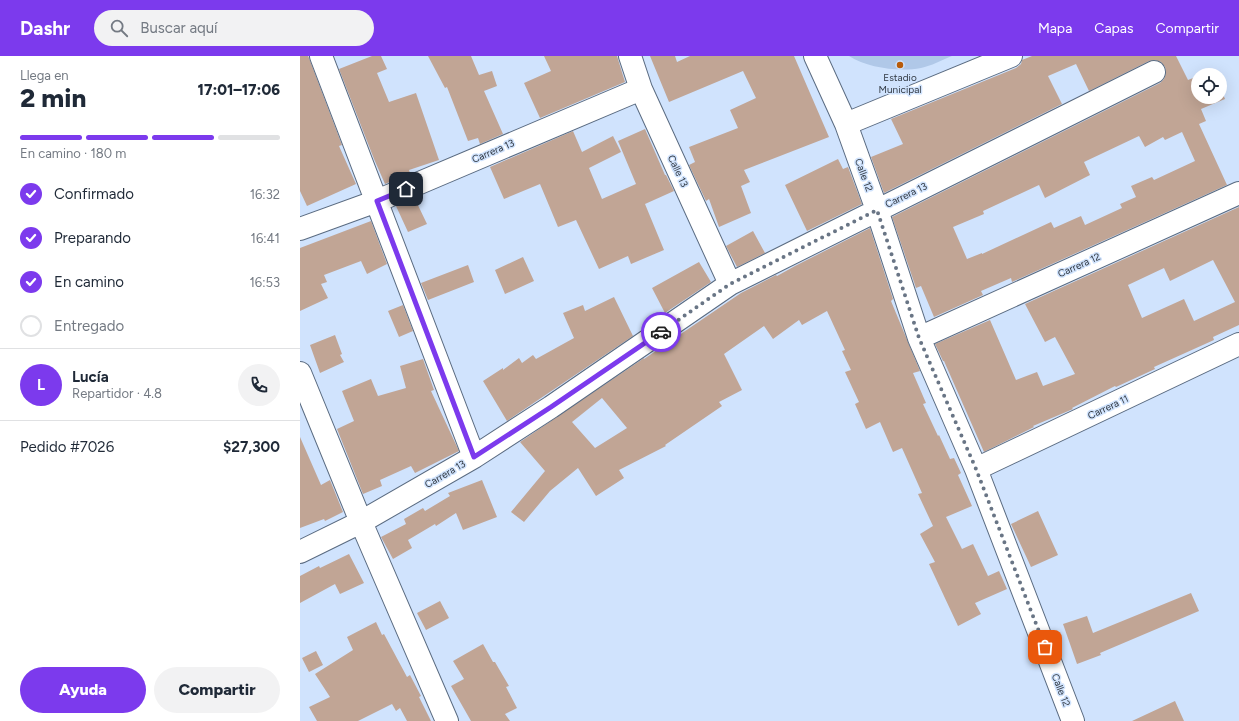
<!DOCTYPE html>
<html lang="es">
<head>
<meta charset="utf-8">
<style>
  body { margin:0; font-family:Figtree,sans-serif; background:#f2f2f3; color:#1f2937; height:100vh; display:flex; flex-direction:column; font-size:15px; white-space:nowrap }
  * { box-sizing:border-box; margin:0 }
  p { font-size:13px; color:#747a83 }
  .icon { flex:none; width:22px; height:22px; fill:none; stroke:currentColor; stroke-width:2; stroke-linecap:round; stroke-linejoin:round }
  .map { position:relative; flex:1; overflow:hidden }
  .side { display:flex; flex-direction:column; background:#fff; width:300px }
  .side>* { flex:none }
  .tools { position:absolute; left:891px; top:12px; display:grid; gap:8px }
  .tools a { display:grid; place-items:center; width:36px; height:36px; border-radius:50%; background:#fff; box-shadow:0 4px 16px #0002; font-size:20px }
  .pin { position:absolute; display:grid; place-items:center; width:34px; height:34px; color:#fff; margin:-17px; border-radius:8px; box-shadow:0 2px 6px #0006 }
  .courier { position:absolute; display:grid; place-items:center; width:40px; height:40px; margin:-20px; border:3px solid #7c3aed; border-radius:50%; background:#fff; color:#222; box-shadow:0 1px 5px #0007 }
  .head em { font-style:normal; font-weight:800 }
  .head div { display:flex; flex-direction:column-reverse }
  .head { display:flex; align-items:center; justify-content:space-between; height:68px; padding:0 20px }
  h1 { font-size:26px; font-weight:800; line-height:30px }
  .bar { display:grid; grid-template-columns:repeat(4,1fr); gap:6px 4px; align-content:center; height:48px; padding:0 20px }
  .bar i { height:5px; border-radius:3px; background:#e0e1e3 }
  .bar .selected { background:#7c3aed }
  .bar p { grid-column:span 4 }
  .line { display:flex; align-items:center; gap:10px; padding:0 20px; border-top:1px solid #e0e1e3 }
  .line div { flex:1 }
  .round { display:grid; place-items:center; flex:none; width:42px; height:42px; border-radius:21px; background:#f2f2f3 }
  ol { padding:0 20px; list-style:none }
  li { display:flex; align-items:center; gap:12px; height:44px }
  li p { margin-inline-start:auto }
  li .icon { padding:4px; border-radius:50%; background:#7c3aed; color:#fff; stroke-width:4 }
  li:last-child { color:#747a83 }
  li i { width:22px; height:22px; border:2px solid #e0e1e3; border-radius:50% }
  .action { display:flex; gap:8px; margin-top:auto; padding:8px 20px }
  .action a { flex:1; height:46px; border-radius:24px; background:#7c3aed; color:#fff; font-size:16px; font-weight:800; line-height:46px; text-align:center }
  .action a+a { background:#f2f2f3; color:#1f2937 }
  header { display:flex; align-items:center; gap:24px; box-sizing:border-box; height:56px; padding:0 20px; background:#7c3aed; color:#fff }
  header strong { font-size:19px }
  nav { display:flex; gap:22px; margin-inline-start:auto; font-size:14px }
  .search { width:280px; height:36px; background:#f2f2f3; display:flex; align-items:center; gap:10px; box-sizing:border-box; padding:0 14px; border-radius:22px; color:#747a83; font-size:15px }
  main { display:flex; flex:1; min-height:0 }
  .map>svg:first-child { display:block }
  .green { fill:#b0c8e8 }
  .building { fill:#c1a595; fill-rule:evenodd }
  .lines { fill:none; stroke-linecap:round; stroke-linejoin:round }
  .minor-casing { stroke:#5a6b81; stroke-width:24 }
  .minor { stroke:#fff; stroke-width:22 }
  .done { stroke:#697585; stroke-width:4; stroke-dasharray:0 7.2 }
  .route { stroke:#7c3aed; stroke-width:5 }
  .poi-dot { fill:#b85b09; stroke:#d0e3fd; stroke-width:1.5 }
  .labels { text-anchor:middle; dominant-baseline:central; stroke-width:3; stroke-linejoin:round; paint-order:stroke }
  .poi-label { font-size:10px; fill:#323a44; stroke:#d0e3fd }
  .street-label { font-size:10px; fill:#323a44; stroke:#d0e3fd }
</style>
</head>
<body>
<header>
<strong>Dashr</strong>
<div class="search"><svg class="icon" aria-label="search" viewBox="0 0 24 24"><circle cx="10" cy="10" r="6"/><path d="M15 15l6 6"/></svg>Buscar aquí</div>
<nav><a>Mapa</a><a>Capas</a><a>Compartir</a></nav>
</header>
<main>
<section class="side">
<div class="head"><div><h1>2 min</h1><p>Llega en</p></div><em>17:01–17:06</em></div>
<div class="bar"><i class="selected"></i><i class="selected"></i><i class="selected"></i><i></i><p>En camino · 180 m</p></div>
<ol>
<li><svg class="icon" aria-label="check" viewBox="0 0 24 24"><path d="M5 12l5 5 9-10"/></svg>Confirmado<p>16:32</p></li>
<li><svg class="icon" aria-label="check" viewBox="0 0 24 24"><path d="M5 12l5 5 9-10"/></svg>Preparando<p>16:41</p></li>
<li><svg class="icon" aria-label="check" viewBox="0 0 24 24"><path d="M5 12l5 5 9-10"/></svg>En camino<p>16:53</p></li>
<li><i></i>Entregado</li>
</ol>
<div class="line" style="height:72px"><b class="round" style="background:#7c3aed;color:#fff">L</b><div><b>Lucía</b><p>Repartidor · 4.8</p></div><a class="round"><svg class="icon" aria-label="phone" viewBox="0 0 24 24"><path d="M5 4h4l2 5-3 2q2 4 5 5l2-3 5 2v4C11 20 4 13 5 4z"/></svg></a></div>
<div class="line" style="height:52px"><div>Pedido #7026</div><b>$27,300</b></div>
<div class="action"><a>Ayuda</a><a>Compartir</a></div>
</section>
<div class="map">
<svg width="939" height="665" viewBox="0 0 939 665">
  <rect width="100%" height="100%" fill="#d0e3fd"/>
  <path class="green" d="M549,0H652C642,4 631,10 621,12C599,16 568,12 549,0Z"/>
  <path class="building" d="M0,0H8L9,2L42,89L39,90L56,128L7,150L0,135Z
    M72,0H81L87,13L77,17L89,46L116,37L139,104L109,114L110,117L85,128L74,103L39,13Z
    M128,0H171L179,19L192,15L197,30L184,35L203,78L180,88L178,82L168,85L147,31L145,32Z
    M244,0H317L325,26L240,62L224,27L251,15Z
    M350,0H375L377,6L390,0H494L529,81L444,114L450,126L441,130L451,157L419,171L409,143L406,145L389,109L395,106L389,91L438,72L430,54L456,42L443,15L369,46Z
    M732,0H876L888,24L898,20V41H920V31L925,43L901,53L906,65L899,68L927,129L712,226L711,222L681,235L683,239L634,261L621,230L616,232L592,161L860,27L864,23L866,17L865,11L861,6L855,4L849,5L789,35L776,8L748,20L762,48L584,137L571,101L603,88L591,63L716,12L721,8L722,4ZM882,76L895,105L854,124L852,121L831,130L836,141L820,148L822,152L785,169L781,160L754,172L751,166L682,198V197L667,203L653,171L684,158L683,155L739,129L745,142L790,119L784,106L839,80L845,91L863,81L865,84Z
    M345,73L365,119H366L374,135L345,148L364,194L331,208L328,200L299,213L276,164L258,171L240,128L204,143L190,111L273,75L282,96L313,80L321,96L289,112L302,143L336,128L318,85Z
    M538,103L543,113L548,111L562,148L507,175L485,129Z
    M115,143L127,168L108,176L96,150Z
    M939,151V269L913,281L914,284L854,311L855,313L816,331L815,330L772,352L773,353L733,370L734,371L684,396L644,305H643L635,288L690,264L716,324L737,316L743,330L775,318L755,281L745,286L725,248ZM913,204L935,246L894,265L884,243L842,262L828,229L864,212L870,225Z
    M71,165L87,208L67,218L61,205L24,219L27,226L21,228L28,242L0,255V192Z
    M570,172L593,243L591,245L620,315L613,317L626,347L623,348L638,380L639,379L650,403L654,402L661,417L658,419L672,450L646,461L662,493L673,488L688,520L699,515L707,533L675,547L681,558L658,570L629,508L635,506L620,478L633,470L618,438L622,437L602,392L593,396L580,366L566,373L555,348L559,346L545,316L551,314L542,295L545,294L527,255L502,269L499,264L473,283L464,270L424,298L442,334L419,346L422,350L365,389L366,390L319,414L324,422L296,440L278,412L250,435L224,466L211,456L245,415L220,386L344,302V303L441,237L476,219L477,220L495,210ZM302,342L327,372L295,392L272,366Z
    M453,175L465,197L437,211L426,190Z
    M223,201L234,225L205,238L195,214Z
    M399,206L411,226L365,257L352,232Z
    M168,209L174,226L128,244L121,227Z
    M314,241L333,280L207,365L183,325L203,312V314L219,302L222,307L233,299L236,303L274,282L263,257L283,249L285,255Z
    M103,249L113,275L99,281L88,255Z
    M35,279L42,298L40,299L44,306L20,317L10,289Z
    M123,303L134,334L131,335L159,395L115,417L111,410L80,424L82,430L63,438L37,373L54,365L42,335L71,323L78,340L106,332L100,310Z
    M0,381L21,429L30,424L43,456L25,465L24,463L0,472Z
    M182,424L197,461L163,474L156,457L136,470L135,468L108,484L112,492L93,503L81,481L106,468L104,463L123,452L125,455L150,440L148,437Z
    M738,455L758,499L731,511L711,468Z
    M49,498L64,527L40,538L35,528L0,547V520L19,510L20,512Z
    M891,537L899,555L800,597L801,599L777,608L763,568L787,560L793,577Z
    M140,545L149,562L126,574L117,557Z
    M76,566L82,579L84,578L107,621L110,619L121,640L119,641L131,665H107L100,652L96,655L92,648L58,665H17L9,651L30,641L15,618L53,594L47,581Z
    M183,588L193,606H195L199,613L209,630L206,631L217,652L205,658L210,665H171L151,630L164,623L153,605Z
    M16,595L23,609L9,616L2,602Z
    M875,645L884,665H832Z"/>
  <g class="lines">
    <defs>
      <path id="minor" d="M21,0L174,401
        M330,0L341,33L430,228
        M515,0L546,68L577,154L619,282L676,413L773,665
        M546,68L711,0
        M0,173L77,145L341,33
        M619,282L939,137
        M0,317L61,466L147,665
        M676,413L939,288
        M0,496L61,466L174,401L251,351L430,228L854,16"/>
    </defs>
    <use href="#minor" class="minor-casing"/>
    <use href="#minor" class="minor"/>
  </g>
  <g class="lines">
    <path class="done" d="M361,276L430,228L577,154L619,282L676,413L745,591"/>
    <path class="route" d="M106,133L77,145L174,401L251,351L361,276"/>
  </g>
  <circle class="poi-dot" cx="600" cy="9" r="4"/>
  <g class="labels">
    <g class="poi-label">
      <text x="600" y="21">Estadio<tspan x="600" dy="12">Municipal</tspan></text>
    </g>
    <g class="street-label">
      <text transform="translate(193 95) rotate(-23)">Carrera 13</text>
      <text transform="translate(378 115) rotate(65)">Calle 13</text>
      <text transform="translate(564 119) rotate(70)">Calle 12</text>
      <text transform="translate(606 139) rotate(-26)">Carrera 13</text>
      <text transform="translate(779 209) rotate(-24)">Carrera 12</text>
      <text transform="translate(808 351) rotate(-25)">Carrera 11</text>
      <text transform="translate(145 418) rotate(-30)">Carrera 13</text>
      <text transform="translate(761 634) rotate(69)">Calle 12</text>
    </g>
  </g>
</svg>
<div class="tools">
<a><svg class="icon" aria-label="locate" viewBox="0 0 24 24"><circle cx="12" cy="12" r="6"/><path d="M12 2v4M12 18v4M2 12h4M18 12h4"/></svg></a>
</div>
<div class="pin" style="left:745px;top:591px;background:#ea580c"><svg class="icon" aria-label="bag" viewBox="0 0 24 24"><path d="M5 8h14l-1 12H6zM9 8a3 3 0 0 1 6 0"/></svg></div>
<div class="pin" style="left:106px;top:133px;background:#1f2937"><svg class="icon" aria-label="home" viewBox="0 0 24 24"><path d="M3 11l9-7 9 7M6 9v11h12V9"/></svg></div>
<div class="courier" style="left:361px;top:276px"><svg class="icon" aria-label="car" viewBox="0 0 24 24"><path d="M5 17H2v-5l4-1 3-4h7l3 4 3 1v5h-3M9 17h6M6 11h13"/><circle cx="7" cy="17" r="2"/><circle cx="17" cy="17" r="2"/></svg></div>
</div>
</main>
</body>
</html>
